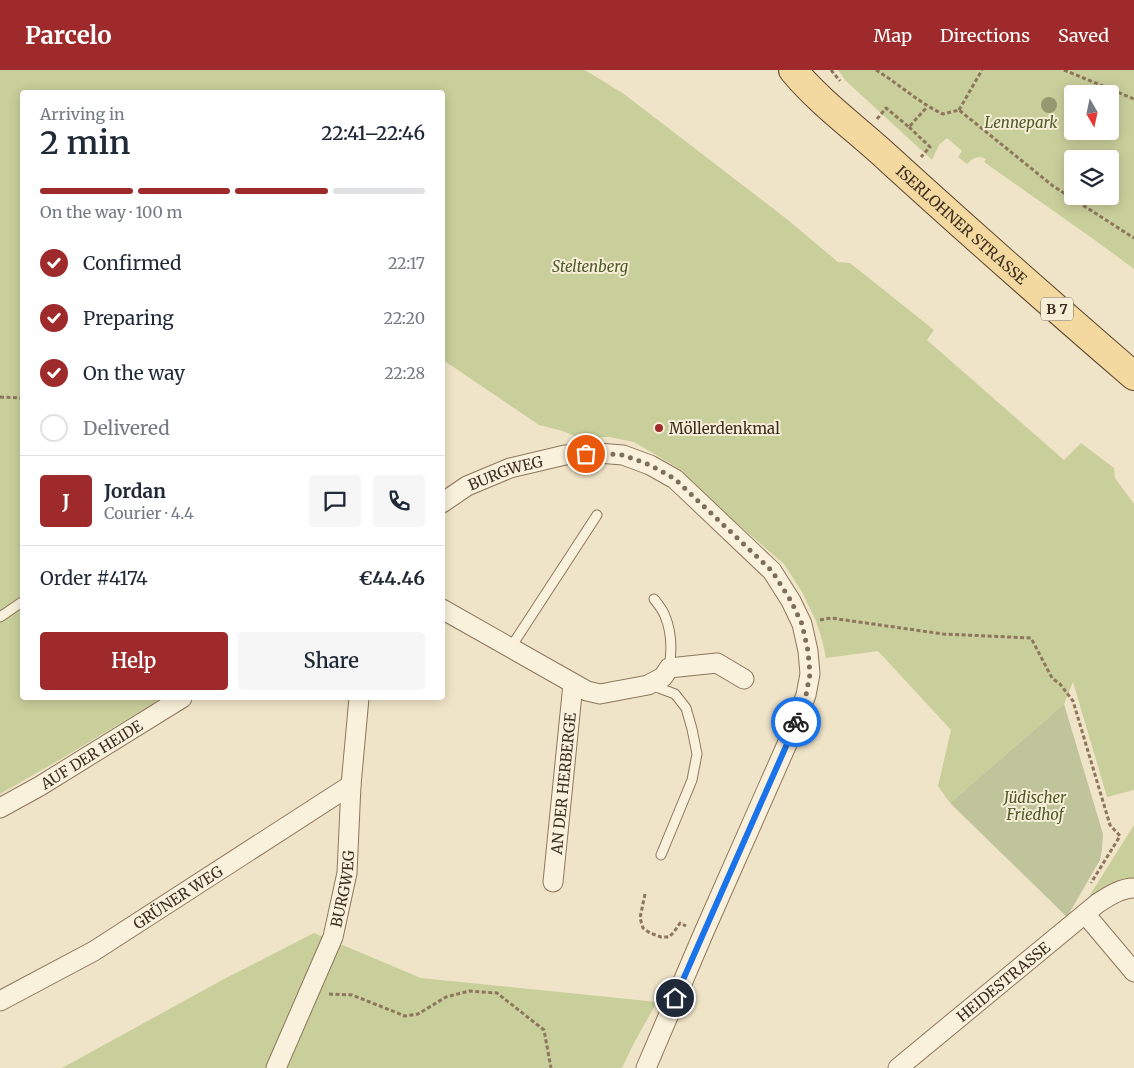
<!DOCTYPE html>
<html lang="en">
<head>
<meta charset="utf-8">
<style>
  body { margin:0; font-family:Merriweather,serif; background:#f6f6f7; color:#1f2937; height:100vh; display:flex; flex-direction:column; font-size:19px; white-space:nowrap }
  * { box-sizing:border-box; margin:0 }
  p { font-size:16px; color:#747a83 }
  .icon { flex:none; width:28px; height:28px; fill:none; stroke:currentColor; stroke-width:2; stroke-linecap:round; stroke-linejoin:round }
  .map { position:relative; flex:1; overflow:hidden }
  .drawer { position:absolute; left:20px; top:20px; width:425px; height:610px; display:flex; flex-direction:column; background:#fff; border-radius:5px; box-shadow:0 2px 12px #0003 }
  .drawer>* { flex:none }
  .needle { width:32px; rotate:171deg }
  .controls { position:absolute; left:1064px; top:15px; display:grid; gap:10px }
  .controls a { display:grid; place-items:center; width:55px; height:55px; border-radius:5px; background:#fff; box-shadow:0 2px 12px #0003; font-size:25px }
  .pin { position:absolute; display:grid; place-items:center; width:42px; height:42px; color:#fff; margin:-21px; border:2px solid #fff; border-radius:50%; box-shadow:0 1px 5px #0007 }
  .courier { position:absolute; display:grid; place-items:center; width:50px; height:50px; margin:-25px; border:4px solid #1a73e8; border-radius:50%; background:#fff; color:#222; box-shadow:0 1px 6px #0007 }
  .overview em { font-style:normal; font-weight:600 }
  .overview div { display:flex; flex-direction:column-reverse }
  .overview { display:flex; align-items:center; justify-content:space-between; height:85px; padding:0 20px }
  h1 { font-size:32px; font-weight:600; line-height:38px }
  .bar { display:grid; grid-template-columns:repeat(4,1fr); gap:8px 5px; align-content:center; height:60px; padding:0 20px }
  .bar i { height:6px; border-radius:4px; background:#e0e1e3 }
  .bar .current { background:#9e2a2b }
  .bar p { grid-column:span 4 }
  .line { display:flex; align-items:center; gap:12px; padding:0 20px; border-top:1px solid #e0e1e3 }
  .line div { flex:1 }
  .round { display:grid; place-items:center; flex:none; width:52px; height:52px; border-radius:5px; background:#f6f6f7 }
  ol { padding:0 20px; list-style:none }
  li { display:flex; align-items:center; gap:15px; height:55px }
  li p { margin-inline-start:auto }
  li .icon { padding:5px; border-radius:50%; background:#9e2a2b; color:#fff; stroke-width:4 }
  li:last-child { color:#747a83 }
  li i { width:28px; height:28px; border:2px solid #e0e1e3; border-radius:50% }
  .button { display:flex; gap:10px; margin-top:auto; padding:10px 20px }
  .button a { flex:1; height:58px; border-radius:5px; background:#9e2a2b; color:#fff; font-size:20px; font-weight:600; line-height:58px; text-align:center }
  .button a+a { background:#f6f6f7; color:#1f2937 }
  header { display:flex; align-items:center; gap:30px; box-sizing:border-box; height:70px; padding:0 25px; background:#9e2a2b; color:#fff }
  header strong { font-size:24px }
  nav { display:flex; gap:28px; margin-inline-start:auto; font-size:18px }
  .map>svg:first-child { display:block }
  .green { fill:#c9cf9b; fill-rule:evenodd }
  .cemetery { fill:#bfc49a }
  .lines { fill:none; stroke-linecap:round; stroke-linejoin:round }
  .service-casing { stroke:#8d765c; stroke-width:11 }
  .minor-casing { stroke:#8d765c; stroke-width:21 }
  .primary-casing { stroke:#5b4430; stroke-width:30 }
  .path { stroke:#8d765c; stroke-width:3; stroke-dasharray:4 2.5; stroke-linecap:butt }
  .service { stroke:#faf1dc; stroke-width:9 }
  .minor { stroke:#faf1dc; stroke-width:19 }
  .primary { stroke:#f3d9a0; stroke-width:28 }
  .tree { fill:#96986f }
  .done { stroke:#7c6e5b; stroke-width:5; stroke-dasharray:0 9 }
  .route { stroke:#1a73e8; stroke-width:6 }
  .poi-dot { fill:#9e2a2b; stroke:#f7eed8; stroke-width:2 }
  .labels { text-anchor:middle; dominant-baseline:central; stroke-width:4; stroke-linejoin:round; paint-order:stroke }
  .shield { fill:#f7eed8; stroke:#756857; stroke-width:1 }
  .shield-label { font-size:14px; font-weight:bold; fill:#3d2e20 }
  .park-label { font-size:15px; font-style:italic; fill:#4d5a26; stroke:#f7eed8 }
  .street-label { font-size:15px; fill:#3d2e20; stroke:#f7eed8 }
  .poi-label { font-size:15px; fill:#3d2e20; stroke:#f7eed8; text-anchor:start }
</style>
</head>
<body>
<header>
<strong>Parcelo</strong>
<nav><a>Map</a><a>Directions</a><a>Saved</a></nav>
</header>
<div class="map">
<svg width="1134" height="998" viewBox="0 0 1134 998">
  <rect width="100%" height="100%" fill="#f0e4c8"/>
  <path class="green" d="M0,0H585L624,24L788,150L838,192L850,193L934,260L927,270L1064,390L1081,373L1114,398L1115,408L1134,434V720L1107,727L1073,612L1064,634L950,733L938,716L951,660L878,581L826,588L822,570L816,551L802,522L784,494L682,406L683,401L634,372L609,367L579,368L563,361L539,355L443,290L442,22H22V628H162L61,689L0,724Z
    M838,0H1134V199L1096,171L984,92L986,89C978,85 973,88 967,94L958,87L962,81L947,68L939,75L932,90L846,11ZM1072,24H1110V61H1072ZM1072,89H1110V126H1072Z
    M1134,755V810L1076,847Z
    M314,863L421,908L657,932L634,973L622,998H62L224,909Z"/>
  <path class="cemetery" d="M1064,634L1103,764L1102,779L1100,790L1067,847L950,733Z"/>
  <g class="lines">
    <defs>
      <path id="service" d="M654,529C658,534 663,540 665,546C672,563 672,581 669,598
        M0,547L22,532
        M511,577L597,445
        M650,616L659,618L675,624L686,638L692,659L697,684L692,710L661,785"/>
      <g id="minor">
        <path id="s1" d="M442,433L467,416L510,398L565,385L598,383L623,385L650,395L675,409L772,501L791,531L802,554L808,581L810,604L806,625L791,665L704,862L646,998"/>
        <path d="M442,539L587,621L600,624L648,615L663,607L669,598L717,593L744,609"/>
        <path id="s2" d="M0,738L40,716L182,628"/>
        <path id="s3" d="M553,812L573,614"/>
        <path d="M1086,845L1134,902"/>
        <path id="s4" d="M0,931L94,881L351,715"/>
        <path id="s5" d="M276,998L333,867L347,803L351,715L359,628"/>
        <path id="s6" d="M898,998L1098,833C1109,826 1121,818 1134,818"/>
      </g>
      <g id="primary">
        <path id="s7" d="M793,0C821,34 858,60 890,90C970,163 1052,235 1134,306"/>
      </g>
    </defs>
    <use href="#service" class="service-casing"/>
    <use href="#minor" class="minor-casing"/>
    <use href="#primary" class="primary-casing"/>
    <path class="path" d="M831,0L840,11
      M876,0C899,14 919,33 943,44L959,40L1053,116L1134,168
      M1064,0L1134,29
      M959,40L982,0
      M877,49L886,38L909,57L927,37
      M909,57L930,77L921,87
      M0,327L22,328
      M820,550L831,548L943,564L1031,568L1052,608L1060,614L1073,631L1110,755L1120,766L1091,813
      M645,824L640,848L643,858L650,863L661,867H669L674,862L680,853L686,856
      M329,924L352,925L405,946L418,944L446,927L469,921L497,923L544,960L551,998"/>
    <use href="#service" class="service"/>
    <use href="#minor" class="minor"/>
    <use href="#primary" class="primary"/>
  </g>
  <circle class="tree" cx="1049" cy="35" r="8"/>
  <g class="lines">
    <path class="done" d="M586,384L598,383L623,385L650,395L675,409L772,501L791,531L802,554L808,581L810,604L806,625L796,652"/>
    <path class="route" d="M675,928L704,862L791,665L796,652"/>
  </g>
  <circle class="poi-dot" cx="659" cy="358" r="5"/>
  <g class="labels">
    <rect class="shield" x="1041" y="227.5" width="32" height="23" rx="4"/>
    <g class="shield-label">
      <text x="1057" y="239">B 7</text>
    </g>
    <g class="park-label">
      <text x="1021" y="52">Lennepark</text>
      <text x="590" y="196">Steltenberg</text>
      <text x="1035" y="727">Jüdischer<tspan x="1035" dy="17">Friedhof</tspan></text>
    </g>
    <g class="street-label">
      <text stroke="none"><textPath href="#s7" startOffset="229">ISERLOHNER STRASSE</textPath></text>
      <text stroke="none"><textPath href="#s1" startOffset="71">BURGWEG</textPath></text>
      <text stroke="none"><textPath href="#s2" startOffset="106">AUF DER HEIDE</textPath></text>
      <text stroke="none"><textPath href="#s3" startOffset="99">AN DER HERBERGE</textPath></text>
      <text stroke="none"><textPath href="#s5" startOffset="192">BURGWEG</textPath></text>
      <text stroke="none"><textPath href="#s4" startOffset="206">GRÜNER WEG</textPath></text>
      <text stroke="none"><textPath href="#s6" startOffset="136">HEIDESTRASSE</textPath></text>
    </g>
    <g class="poi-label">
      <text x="669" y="358">Möllerdenkmal</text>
    </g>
  </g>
</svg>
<div class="controls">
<a><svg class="needle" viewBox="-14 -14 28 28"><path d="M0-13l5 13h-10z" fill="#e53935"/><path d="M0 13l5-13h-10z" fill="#747a83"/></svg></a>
<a><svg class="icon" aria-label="layers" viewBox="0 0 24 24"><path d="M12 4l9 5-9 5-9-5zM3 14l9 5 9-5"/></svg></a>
</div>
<div class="pin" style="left:586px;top:384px;background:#ea580c"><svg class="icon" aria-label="bag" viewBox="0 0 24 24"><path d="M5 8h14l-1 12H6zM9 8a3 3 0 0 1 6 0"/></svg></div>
<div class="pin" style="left:675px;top:928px;background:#1f2937"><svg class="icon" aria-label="home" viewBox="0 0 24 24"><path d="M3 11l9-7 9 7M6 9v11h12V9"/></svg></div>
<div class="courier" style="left:796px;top:652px"><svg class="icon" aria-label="bike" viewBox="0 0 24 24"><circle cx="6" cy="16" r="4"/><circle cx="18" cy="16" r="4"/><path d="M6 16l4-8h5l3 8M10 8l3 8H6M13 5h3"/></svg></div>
<section class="drawer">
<div class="overview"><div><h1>2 min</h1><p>Arriving in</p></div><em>22:41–22:46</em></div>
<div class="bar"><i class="current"></i><i class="current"></i><i class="current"></i><i></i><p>On the way · 100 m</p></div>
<ol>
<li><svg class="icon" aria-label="check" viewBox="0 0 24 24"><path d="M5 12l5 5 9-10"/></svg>Confirmed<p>22:17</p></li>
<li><svg class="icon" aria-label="check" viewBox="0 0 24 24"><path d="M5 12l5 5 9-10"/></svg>Preparing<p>22:20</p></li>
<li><svg class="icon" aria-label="check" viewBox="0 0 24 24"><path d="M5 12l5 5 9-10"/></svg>On the way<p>22:28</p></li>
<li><i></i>Delivered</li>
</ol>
<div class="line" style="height:90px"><b class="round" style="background:#9e2a2b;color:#fff">J</b><div><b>Jordan</b><p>Courier · 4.4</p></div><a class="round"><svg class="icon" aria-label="chat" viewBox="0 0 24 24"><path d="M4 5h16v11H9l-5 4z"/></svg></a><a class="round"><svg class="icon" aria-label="phone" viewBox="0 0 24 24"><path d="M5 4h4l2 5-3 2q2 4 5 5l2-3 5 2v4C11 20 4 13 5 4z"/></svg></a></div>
<div class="line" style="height:65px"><div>Order #4174</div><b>€44.46</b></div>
<div class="button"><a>Help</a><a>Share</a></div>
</section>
</div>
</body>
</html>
